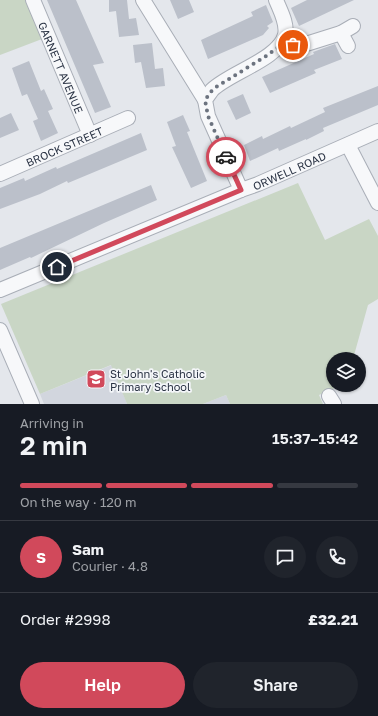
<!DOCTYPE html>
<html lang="en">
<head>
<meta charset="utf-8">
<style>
  body { margin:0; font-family:"Golos Text",sans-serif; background:#20242c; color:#f1f3f6; height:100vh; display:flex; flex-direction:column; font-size:15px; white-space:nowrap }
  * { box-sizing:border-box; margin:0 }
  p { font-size:13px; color:#9ea1a6 }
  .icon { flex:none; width:22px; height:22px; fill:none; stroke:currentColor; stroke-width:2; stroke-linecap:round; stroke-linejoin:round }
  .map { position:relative; height:404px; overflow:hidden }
  .side { display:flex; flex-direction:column; background:#171b24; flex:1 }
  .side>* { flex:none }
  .fabs { position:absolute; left:326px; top:352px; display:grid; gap:8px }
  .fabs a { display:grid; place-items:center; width:40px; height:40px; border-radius:50%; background:#171b24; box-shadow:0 1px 3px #0004; font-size:20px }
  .pin { position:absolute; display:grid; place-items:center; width:34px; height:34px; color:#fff; margin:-17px; border:2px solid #fff; border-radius:50%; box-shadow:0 1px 4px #0007 }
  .courier { position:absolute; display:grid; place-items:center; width:40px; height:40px; margin:-20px; border:3px solid #d1495b; border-radius:50%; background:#fff; color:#222; box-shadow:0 1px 5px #0007 }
  .head em { font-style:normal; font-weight:600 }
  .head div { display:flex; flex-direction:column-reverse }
  .head { display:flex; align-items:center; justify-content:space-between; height:68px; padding:0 20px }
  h1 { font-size:26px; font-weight:600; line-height:30px }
  .bar { display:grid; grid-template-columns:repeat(4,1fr); gap:6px 4px; align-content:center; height:48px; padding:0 20px }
  .bar i { height:5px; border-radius:3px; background:#363941 }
  .bar .on { background:#d1495b }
  .bar p { grid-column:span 4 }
  .line { display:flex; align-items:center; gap:10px; padding:0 20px; border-top:1px solid #363941 }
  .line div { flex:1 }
  .round { display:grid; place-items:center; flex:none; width:42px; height:42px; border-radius:21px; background:#20242c }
  .action { display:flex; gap:8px; margin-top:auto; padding:8px 20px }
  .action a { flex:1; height:46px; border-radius:24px; background:#d1495b; color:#fff; font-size:16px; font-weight:600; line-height:46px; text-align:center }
  .action a+a { background:#20242c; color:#f1f3f6 }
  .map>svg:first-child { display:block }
  .built { fill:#d2d6de }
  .green { fill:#c9d6c5 }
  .building { fill:#bbc0ca }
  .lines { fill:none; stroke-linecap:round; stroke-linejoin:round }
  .street-casing { stroke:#a9aeb7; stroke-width:16 }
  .street { stroke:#f7f8fa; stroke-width:14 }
  .done { stroke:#6c737f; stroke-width:4; stroke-dasharray:0 7.2 }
  .route { stroke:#d1495b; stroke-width:5 }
  .labels { text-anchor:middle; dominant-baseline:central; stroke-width:3.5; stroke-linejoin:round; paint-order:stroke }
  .street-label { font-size:11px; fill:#2b3445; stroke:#f4f6f9 }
  .poi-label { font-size:11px; fill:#2b3445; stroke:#f4f6f9; text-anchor:start }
</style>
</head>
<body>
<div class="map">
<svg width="378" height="404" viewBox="0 0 378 404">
  <rect width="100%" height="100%" fill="#e4e7ec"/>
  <path class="built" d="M112,365L127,404H44L40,394Z
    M226,395L230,404H203Z"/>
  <path class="green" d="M0,0H25L42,39L0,55Z
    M298,183L325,240L369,219L378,236V299L368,305L353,359H333V385H341L319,395L323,404H230L226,395L203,404H127L111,365L40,394L1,304Z"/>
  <path class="building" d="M47,0H76L104,63L93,65L111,107L95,113Z
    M109,0H127L129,19L136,18L139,35L119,37L116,11L109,12Z
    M170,0H189L194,12L178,19Z
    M307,0H354L299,26L291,8Z
    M266,5L273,22L267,26L269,28L263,35L208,59L201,40L253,16L251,12Z
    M152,43L155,69L163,68L165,86L146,88L141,62L135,63L133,45Z
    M335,44L342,59L314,70L316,73L270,93L262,77L314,54L313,52Z
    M29,61L41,91L44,89L53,109L48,111L58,133L41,141L33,121L38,119L27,94L22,96L12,68Z
    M378,86V105L323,128L324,131L306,140V139L279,151L278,148L250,161L244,145L262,136L263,139L290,126L291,128L325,112L323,108Z
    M243,94L251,113L236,120L227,101Z
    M11,113L19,130L0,138V118Z
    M183,115L190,131L187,132L207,181L191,188L172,147L176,146L167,122Z
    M141,133L147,150L68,183L67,181L40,194L0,209V188L24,178L25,181L56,167L57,169Z
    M151,185L157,200L104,223L31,258L30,257L0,270V248Z"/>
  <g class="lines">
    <defs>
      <g id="street">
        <path id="s1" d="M33,0L90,135"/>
        <path d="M143,0L205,100"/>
        <path d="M341,33L348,46"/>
        <path d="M279,46L306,44L341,33L353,26"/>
        <path d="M348,145L378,203"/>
        <path id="s2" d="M0,174L128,118"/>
        <path d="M241,190L208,116L205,100C207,97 210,93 212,90C229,73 279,59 285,35C288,24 280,10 276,0"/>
        <path id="s3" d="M0,290L241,190L258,184L378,131"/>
        <path d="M0,330L32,404"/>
        <path d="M329,396L334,404"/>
      </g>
    </defs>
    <use href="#street" class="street-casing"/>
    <use href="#street" class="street"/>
  </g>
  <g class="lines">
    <path class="done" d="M226,157L208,116L205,100L213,89L266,56L280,46L293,45"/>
    <path class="route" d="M57,267L241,190L226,157"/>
  </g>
  <defs>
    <symbol id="school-square" viewBox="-11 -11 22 22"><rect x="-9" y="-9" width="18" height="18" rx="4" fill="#d1495b" stroke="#f4f6f9"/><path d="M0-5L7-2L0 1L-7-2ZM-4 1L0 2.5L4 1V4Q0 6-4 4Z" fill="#fff"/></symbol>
  </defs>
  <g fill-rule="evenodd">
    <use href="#school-square" x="85" y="368" width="22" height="22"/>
  </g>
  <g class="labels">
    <g class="street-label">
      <text stroke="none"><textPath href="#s1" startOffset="73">GARNETT AVENUE</textPath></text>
      <text stroke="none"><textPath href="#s2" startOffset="70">BROCK STREET</textPath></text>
      <text stroke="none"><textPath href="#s3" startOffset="313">ORWELL ROAD</textPath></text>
    </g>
    <g class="poi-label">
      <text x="110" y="373">St John's Catholic<tspan x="110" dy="13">Primary School</tspan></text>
    </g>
  </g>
</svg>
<div class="fabs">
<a><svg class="icon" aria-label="layers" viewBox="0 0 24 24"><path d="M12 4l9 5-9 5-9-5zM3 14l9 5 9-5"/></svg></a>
</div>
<div class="pin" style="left:293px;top:45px;background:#ea580c"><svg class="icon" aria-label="bag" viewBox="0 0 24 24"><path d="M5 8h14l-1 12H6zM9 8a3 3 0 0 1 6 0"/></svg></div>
<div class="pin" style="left:57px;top:267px;background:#1f2937"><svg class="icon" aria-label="home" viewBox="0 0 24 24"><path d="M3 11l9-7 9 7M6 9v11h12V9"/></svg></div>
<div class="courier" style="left:226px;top:157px"><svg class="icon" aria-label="car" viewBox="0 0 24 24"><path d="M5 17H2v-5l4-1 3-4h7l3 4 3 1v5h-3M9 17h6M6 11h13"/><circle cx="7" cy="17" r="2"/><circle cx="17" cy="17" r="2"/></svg></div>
</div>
<section class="side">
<div class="head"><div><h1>2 min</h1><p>Arriving in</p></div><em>15:37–15:42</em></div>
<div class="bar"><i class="on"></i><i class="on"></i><i class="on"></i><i></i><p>On the way · 120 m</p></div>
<div class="line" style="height:72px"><b class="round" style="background:#d1495b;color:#fff">S</b><div><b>Sam</b><p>Courier · 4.8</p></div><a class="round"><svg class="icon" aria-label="chat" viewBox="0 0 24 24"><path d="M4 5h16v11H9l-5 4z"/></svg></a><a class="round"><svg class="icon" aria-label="phone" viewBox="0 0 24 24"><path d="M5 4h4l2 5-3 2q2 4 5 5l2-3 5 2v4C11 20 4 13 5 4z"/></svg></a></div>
<div class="line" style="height:52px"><div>Order #2998</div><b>£32.21</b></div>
<div class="action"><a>Help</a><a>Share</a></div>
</section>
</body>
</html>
